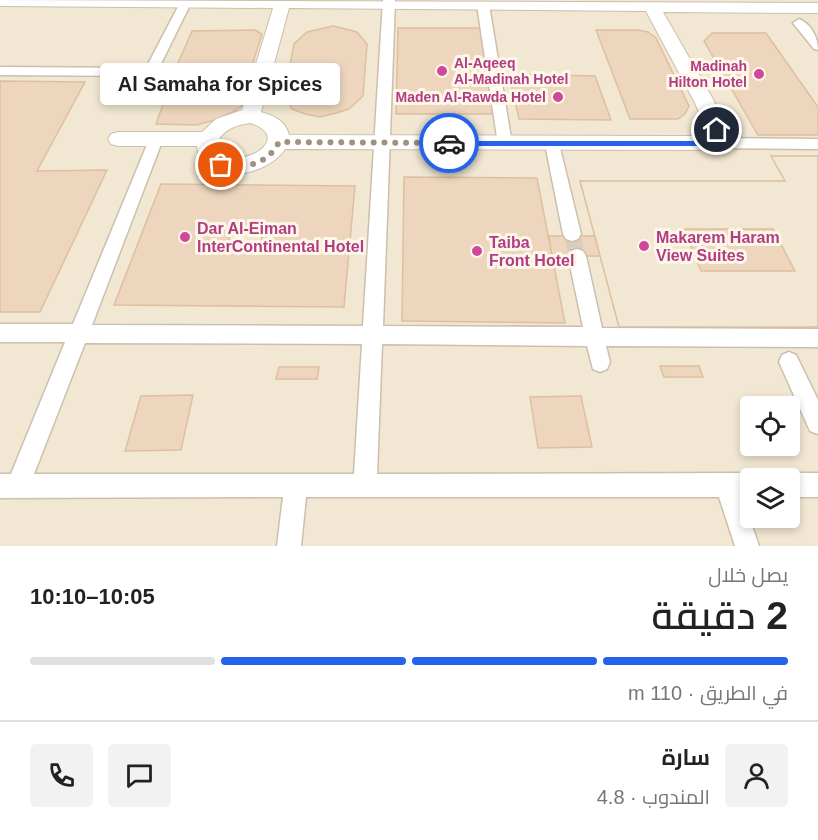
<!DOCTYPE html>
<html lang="ar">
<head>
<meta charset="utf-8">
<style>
  body { margin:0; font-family:Arial,Cairo,sans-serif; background:#f2f2f2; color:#222; direction:rtl; height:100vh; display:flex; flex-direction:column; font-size:22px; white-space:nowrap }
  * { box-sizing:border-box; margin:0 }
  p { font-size:20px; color:#767676 }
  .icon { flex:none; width:33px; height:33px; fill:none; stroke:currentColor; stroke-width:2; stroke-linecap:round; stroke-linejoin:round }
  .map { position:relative; height:546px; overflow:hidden; direction:ltr }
  .panel { display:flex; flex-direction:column; background:#fff; flex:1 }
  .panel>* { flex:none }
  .tools { position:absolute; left:740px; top:396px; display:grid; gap:12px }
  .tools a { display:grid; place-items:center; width:60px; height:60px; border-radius:6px; background:#fff; box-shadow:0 3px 9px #0003; font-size:30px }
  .pin { position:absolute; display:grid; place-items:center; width:51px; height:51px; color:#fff; margin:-26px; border:3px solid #fff; border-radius:50%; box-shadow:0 2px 6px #0007 }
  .courier { position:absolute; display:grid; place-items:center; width:60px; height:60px; margin:-30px; border:4px solid #2563eb; border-radius:50%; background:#fff; color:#222; box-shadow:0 2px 8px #0007 }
  .bubble { position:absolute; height:42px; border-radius:6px; background:#fff; box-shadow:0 3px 9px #0003; font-size:20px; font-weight:600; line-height:42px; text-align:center; direction:rtl }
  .head em { font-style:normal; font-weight:600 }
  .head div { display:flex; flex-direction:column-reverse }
  .head { display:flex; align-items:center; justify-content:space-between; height:102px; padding:0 30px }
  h1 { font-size:39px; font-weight:600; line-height:45px }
  .bar { display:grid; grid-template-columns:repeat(4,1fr); gap:9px 6px; align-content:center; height:72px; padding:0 30px }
  .bar i { height:8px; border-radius:4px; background:#e0e0e0 }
  .bar .on { background:#2563eb }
  .bar p { grid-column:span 4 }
  .line { display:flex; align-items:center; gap:15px; padding:0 30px; border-top:2px solid #e0e0e0 }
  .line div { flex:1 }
  .round { display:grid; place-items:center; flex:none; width:63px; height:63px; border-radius:6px; background:#f2f2f2 }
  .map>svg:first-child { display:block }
  .residential { fill:#f1e7d2; fill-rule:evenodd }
  .building { fill:#edd6bd; stroke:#debf9f; stroke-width:1.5; fill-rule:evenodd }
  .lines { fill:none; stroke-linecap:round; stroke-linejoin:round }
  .pedestrian-tunnel { stroke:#d7cebd; stroke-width:16; stroke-dasharray:16 8; stroke-linecap:butt }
  .pedestrian-casing { stroke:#ccbfad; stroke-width:3 }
  .minor-casing { stroke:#ccbfad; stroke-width:2 }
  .pedestrian { fill:#fff; fill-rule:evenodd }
  .minor { fill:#fff; fill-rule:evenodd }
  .route { fill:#2563eb }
  .done { stroke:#a09280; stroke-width:6; stroke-dasharray:0 10.8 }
  .hotel-dot { fill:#d1479c; stroke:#fdf8e8; stroke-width:2 }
  .labels { text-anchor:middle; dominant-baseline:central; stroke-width:6; stroke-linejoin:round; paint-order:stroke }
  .far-hotel-label { font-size:14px; font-weight:bold; fill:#b23c85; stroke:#fdf8e8; text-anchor:end }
  .hotel-label { font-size:16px; font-weight:bold; fill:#b23c85; stroke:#fdf8e8; text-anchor:start }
</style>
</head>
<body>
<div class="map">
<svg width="818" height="546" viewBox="0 0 818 546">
  <rect width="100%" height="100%" fill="#faf4e3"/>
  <path class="residential" d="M0,0H818V546H0ZM750,406H789V446H750ZM750,478H789V518H750Z"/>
  <path class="building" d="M333,26L357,32L367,44L363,96L349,109L336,113L320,117L305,114L292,109L284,96L294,44L307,32Z
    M398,28H481L493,114H396Z
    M255,30L262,34L251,69L175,70L192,31Z
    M596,30H638L648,32L656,38L689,106L685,114L678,119H630Z
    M712,33H766L818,107V135H758L704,41Z
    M251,69L242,106L232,112L218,119L197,125L156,124L175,70Z
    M509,74L595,76L611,120L519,119Z
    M0,81L85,82L37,171L107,170L40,312H0Z
    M771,156H818V327H619L580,181H785ZM684,229H773L795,271H701Z
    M771,156H818V327H619L580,181H785Z
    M404,177L537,178L565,323L402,321Z
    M161,184L355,186L344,307L114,305ZM233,224H265L259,251L226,250Z
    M549,236H595L600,256H552Z
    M660,366H699L703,377H664Z
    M279,367H319L317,379H276Z
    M193,395L181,450L125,451L141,396Z
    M581,396L592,447L538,448L530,397Z"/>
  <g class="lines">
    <path class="pedestrian-tunnel" d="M572,234L577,256"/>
    <defs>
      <path id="pedestrian" d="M383,0H395L383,326L583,327L568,256L571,251L577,249L583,251L586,256L602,328L818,329V347L606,346L610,362L607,369L600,372L593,369L587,346L382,344L377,474L750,473L759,478H750V497H742L759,546H735L719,497H306L301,546H277L283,497L0,498V474H11L65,342H0V324H73L151,135H161L163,139L92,325L363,326ZM85,343L362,344L354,474H34Z
        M181,1H189L191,3L146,94H136L134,91L141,76L0,75V67L146,68Z
        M483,2L489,5L512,144L505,149L498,144L477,5Z
        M799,19C811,24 818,37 818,50L814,49L793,23Z
        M700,138L818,139V149L700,148L693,143Z
        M552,139L559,144L581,234L578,239L572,241L566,239L563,234L545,144Z
        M789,352L796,355L818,400V434L810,431L779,362L782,355Z
        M789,473H818V497H789V478H780Z"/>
      <path id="minor" d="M0,0L818,3V13L663,12L714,101L727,130L721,144L700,150L285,149C268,176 201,190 197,146H118L111,144L108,139L111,134L118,132H202L216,119L242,110L273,8L0,6ZM289,8L646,11L694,101L707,130L705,134L700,136H665L289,135C285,120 274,116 261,112ZM250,123C295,137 243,170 220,154C211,135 233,125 250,123Z"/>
    </defs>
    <use href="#pedestrian" class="pedestrian-casing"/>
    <use href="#minor" class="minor-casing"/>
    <use href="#pedestrian" class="pedestrian"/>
    <use href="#minor" class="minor"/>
  </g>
  <path class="route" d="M715,128L721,130L716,141L700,146H449L445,143L449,141H700L710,137Z"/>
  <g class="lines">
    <path class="done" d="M221,165C245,169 267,165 279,142L449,143"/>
  </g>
  <g class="hotel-dot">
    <circle cx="442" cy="71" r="6"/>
    <circle cx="759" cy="74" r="6"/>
    <circle cx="558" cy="97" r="6"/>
    <circle cx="185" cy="237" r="6"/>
    <circle cx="644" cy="246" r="6"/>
    <circle cx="477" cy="251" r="6"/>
  </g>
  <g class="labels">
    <g class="far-hotel-label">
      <text x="454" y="63" text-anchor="start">Al-Aqeeq<tspan x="454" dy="16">Al-Madinah Hotel</tspan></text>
      <text x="747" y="66">Madinah<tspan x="747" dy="16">Hilton Hotel</tspan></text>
      <text x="546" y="97">Maden Al-Rawda Hotel</text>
    </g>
    <g class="hotel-label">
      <text x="197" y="228">Dar Al-Eiman<tspan x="197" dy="18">InterContinental Hotel</tspan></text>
      <text x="656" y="237">Makarem Haram<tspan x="656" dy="18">View Suites</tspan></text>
      <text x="489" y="242">Taiba<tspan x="489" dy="18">Front Hotel</tspan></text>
    </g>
  </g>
</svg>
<div class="tools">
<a><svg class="icon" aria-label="locate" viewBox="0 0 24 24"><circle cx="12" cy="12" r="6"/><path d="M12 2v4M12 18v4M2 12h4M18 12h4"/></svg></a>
<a><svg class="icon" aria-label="layers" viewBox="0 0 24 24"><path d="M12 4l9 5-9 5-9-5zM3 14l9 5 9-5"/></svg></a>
</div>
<div class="pin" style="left:221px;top:165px;background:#ea580c"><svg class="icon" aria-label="bag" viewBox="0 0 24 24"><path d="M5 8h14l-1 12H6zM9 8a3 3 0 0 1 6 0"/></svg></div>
<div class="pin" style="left:717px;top:130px;background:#1f2937"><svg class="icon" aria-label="home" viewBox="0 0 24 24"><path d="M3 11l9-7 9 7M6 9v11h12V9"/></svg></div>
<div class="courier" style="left:449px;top:143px"><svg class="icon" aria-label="car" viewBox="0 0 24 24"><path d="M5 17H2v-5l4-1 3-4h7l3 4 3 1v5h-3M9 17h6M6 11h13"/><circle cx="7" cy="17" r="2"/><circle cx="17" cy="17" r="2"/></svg></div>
<div class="bubble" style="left:100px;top:63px;width:240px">Al Samaha for Spices</div>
</div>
<section class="panel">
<div class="head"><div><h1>2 دقيقة</h1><p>يصل خلال</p></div><em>10:05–10:10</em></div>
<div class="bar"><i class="on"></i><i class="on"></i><i class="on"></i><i></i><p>في الطريق · 110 m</p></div>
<div class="line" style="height:108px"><a class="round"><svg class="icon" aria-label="person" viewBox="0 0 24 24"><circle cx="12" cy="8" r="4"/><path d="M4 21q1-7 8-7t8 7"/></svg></a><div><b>سارة</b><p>المندوب · 4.8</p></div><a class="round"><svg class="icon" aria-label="chat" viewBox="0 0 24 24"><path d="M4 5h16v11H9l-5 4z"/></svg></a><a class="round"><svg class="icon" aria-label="phone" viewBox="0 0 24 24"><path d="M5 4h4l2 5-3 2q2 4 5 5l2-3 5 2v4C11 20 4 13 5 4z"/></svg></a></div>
</section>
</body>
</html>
